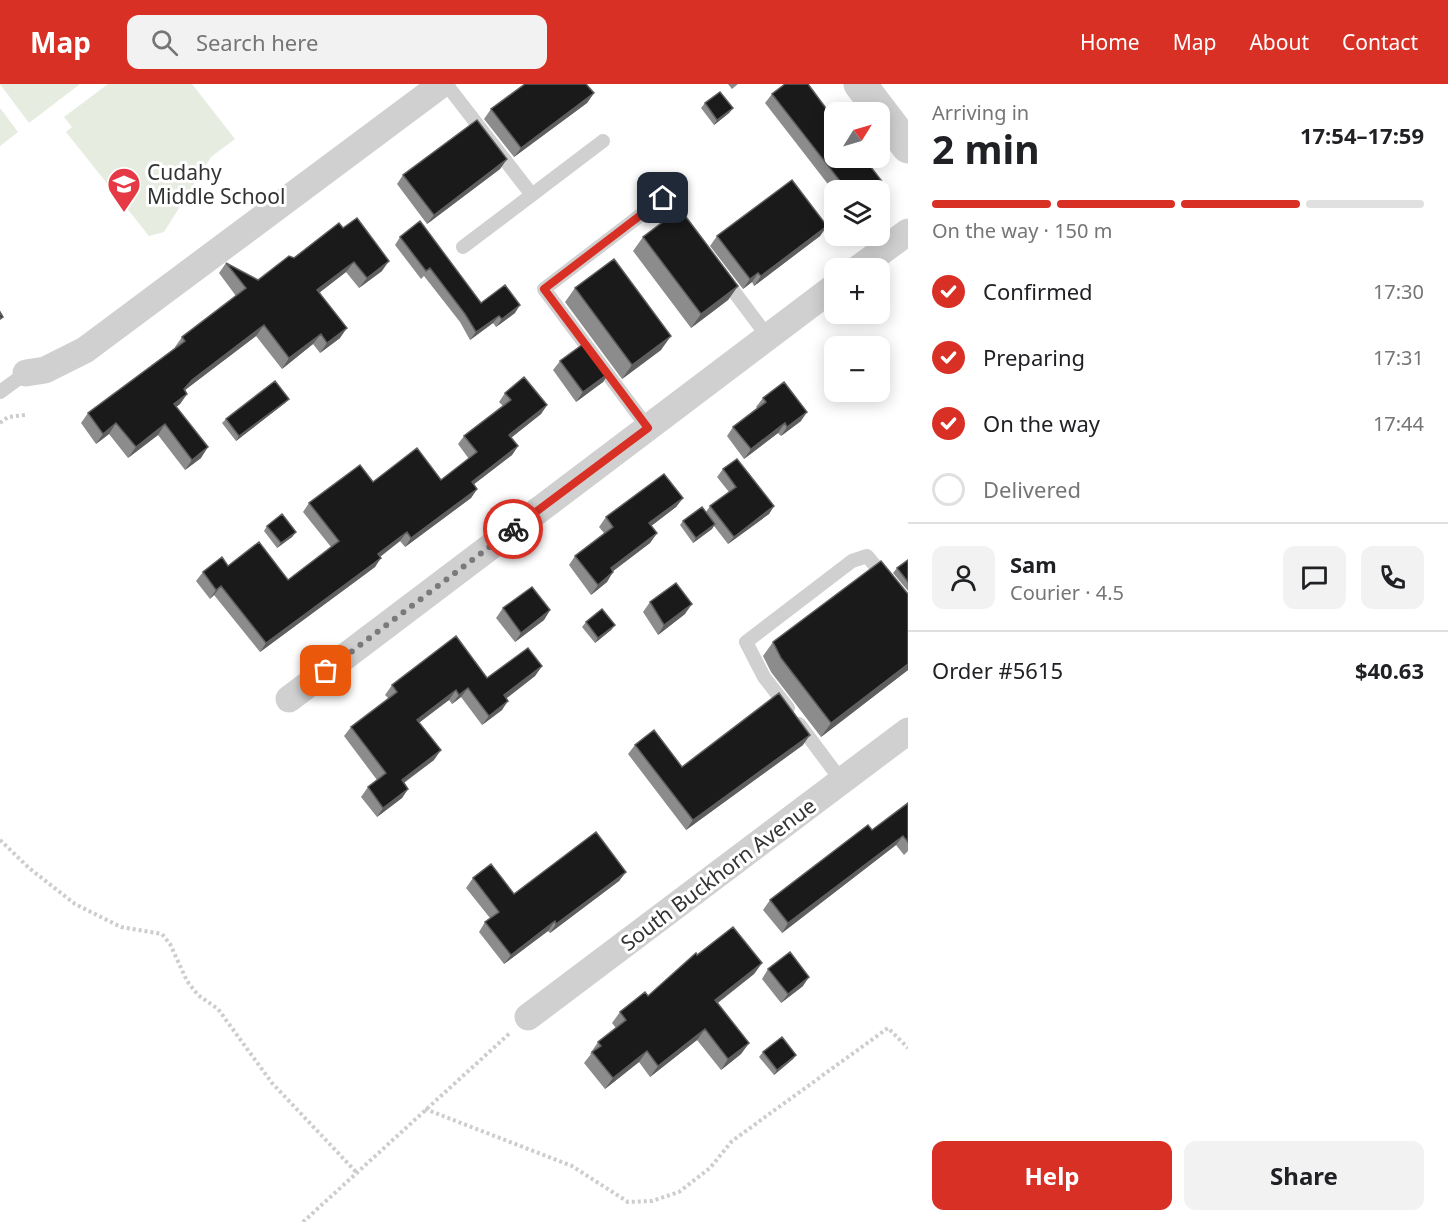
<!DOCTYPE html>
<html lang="en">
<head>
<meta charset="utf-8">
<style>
  body { margin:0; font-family:"Noto Sans",sans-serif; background:#f2f2f2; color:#202124; height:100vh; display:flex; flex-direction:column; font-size:22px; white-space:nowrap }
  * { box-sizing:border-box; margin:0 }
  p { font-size:20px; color:#757577 }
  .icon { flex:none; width:33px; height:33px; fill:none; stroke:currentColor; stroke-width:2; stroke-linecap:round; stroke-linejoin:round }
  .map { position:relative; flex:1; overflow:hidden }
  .sheet { display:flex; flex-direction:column; background:#fff; width:540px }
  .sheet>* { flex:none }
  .needle { width:39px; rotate:53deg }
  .buttons { position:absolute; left:824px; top:18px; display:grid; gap:12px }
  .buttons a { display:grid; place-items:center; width:66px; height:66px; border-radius:12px; background:#fff; box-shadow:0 3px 15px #0003; font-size:30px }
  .pin { position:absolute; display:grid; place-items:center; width:51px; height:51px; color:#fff; margin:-26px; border-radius:12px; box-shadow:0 3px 9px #0006 }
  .courier { position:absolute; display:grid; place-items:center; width:60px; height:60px; margin:-30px; border:4px solid #d93025; border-radius:50%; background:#fff; color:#222; box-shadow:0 2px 8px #0007 }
  .summary em { font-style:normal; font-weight:700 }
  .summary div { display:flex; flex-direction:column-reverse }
  .summary { display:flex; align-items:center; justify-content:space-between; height:102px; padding:0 24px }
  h1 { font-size:39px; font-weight:700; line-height:45px }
  .bar { display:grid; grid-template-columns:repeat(4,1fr); gap:9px 6px; align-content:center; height:72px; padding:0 24px }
  .bar i { height:8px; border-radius:4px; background:#e0e0e0 }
  .bar .current { background:#d93025 }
  .bar p { grid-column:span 4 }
  .line { display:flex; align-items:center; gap:15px; padding:0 24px; border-top:2px solid #e0e0e0 }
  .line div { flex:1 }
  .round { display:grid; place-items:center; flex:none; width:63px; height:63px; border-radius:12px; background:#f2f2f2 }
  ol { padding:0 24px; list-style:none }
  li { display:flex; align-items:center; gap:18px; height:66px }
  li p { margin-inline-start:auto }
  li .icon { padding:6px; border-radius:50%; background:#d93025; color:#fff; stroke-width:4 }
  li:last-child { color:#757577 }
  li i { width:33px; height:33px; border:3px solid #e0e0e0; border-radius:50% }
  .button { display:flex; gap:12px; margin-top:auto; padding:12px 24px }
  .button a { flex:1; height:69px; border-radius:12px; background:#d93025; color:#fff; font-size:24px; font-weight:700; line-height:69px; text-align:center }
  .button a+a { background:#f2f2f2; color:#202124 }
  header { display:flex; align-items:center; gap:36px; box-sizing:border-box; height:84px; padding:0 30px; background:#d93025; color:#fff }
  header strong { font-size:28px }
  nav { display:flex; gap:33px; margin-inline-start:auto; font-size:21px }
  .search { width:420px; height:54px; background:#f2f2f2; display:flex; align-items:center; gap:15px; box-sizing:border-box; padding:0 21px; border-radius:12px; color:#757577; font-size:22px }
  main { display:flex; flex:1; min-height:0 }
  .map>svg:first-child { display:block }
  .green { fill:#e6ecdf }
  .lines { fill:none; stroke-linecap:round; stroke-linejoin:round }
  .path { stroke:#cdcdcd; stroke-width:4; stroke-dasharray:3 3; stroke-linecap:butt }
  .service { stroke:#d0d0d0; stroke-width:14 }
  .minor { stroke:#d0d0d0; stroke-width:27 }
  .tertiary { stroke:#d0d0d0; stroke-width:33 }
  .wall { fill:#8c8c8c }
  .shaded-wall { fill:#5f5f5f }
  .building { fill:#1a1a1a; stroke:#5f5f5f; stroke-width:1.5 }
  .done { stroke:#7a7a7a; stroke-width:6; stroke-dasharray:0 10.8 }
  .route { stroke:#d93025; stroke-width:8 }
  .labels { text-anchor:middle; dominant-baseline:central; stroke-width:6; stroke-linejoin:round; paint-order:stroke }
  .poi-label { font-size:21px; fill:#333; stroke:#fff; text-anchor:start }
  .street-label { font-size:21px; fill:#333; stroke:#fff }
</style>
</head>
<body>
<header>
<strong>Map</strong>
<div class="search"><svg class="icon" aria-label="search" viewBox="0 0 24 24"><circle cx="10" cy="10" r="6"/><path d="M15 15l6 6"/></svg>Search here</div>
<nav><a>Home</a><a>Map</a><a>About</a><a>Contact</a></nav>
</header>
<main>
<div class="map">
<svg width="908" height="1138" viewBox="0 0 908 1138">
  <rect width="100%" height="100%" fill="#fff"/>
  <path class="green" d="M0,0H80L29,39Z
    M108,0H192L235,55L211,73L164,148L149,152L66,48L72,43L64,33Z
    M0,24L18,48L0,62Z"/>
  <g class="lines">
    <path class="path" d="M0,339L8,333L25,331
      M0,756L29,784L75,820L121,843L162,850L170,860L187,897L198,911L218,925L272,999L357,1089
      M425,1025L572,1082L628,1118L652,1117L679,1108L710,1084L732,1057L888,944L908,964
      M303,1138L511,948"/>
    <path class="service" d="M446,0L532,111
      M463,163L603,57
      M723,193L768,253
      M0,308L26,289
      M648,344L544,205L663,114L686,144
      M788,624L764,593L746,558L852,477L867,472L908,521
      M799,640L841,696"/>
    <path class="minor" d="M859,184L908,148
      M26,289L45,286L85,266L442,0
      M289,615L834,203
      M528,933L908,647"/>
    <path class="tertiary" d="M860,0L908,63"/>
  </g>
  <path class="wall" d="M728,0H738L732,5Z
    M594,9L587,19L514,73L484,35L491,25Z
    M772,10L879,106H834V108L765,19Z
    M705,19L733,24L729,29L714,41L701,24Z
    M507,75L500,85L427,140L397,100L403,91Z
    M339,139L382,187L359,204L346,188L320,208L340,254L320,269L313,260L282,285L256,252L185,306L187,310L180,320L176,323L201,374L185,386L158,351L128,374L109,350L96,360L81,339L88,329L175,264V263L182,253L236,212L219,189L226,179L258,196L294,174Z
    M827,142L820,152L754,202L752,198L743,205L710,162L717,152Z
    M400,153L481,219L515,229L496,243L493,239L470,256L460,238L424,192L421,195L395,161Z
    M643,153L738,202L728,216L691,244L633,167Z
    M575,204L661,266L622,295L565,218Z
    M560,277L609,289L603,298L576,318L553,286Z
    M505,309L547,321L541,330L511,354L518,362L512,371L473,401L477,405L471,414L405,463L400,457L380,473L375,483L260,568L214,511L210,515L196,497L203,488L228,482L288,496L331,463L303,428L309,419L373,398L441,396L469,375L458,360L464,352L503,322L499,318Z
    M763,314L801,337L781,352L778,349L744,375L727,352L733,343L757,324L756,323Z
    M289,315L285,319L236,357L222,339L226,335Z
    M723,385L774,422L769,430L728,460L714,442L712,445L693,459L680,441L683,437L706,428L710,422L729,408L717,393Z
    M683,414L676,423L651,442L657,449L650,459L613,487L607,498L591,511L569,481L575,472L604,449L599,443L606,433Z
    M267,442L296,448L292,453L277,464L264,447Z
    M908,476V507L893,489L897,484Z
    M650,518L685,530L658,551L643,528Z
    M503,524L550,526L544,536L515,558L496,534Z
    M586,538L615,541L611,546L595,559L582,543Z
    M773,558L908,586L821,653L771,588L763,572Z
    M542,582L535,592L506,614L502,626L482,641L461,613L452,620L449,616L419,638L434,676L404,699L408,705L402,714L377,733L361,713L368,703L377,696L344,652L351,643L389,615L385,611L392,601L487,594Z
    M635,661L682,683L803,661L686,746L628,670Z
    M908,719V767L904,771L896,761L782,849L763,826L770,816L872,746Z
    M626,788L619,797L550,849L548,847L504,880L479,848L485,838L490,834L466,804L473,794L514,810Z
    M697,871L762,879L754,890L718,919L749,959L741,970L721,986L697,956L650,993L639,978L605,1005L584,979L591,970H590L598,958L616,944L612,939L620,928L648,912Z
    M768,885L803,902L781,919L762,895Z
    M763,968L796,971L793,975L774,991L759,973Z"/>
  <path class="shaded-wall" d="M594,9L587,19L514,73L521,64Z
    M733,24L729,29L714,41L717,36Z
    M507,75L500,85L427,140L434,131Z
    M827,142L820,152L754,202L761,192Z
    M389,177L382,187L359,204L367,194Z
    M354,178L346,188L310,216L317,206Z
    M758,189L752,198L743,205L750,195Z
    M738,202L728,216L691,244L701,230Z
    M520,221L515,229L496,243L502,235Z
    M499,232L493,239L470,256L476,248Z
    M264,241L256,252L185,306L184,305L192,296Z
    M347,244L340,254L320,269L327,259Z
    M321,250L313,260L282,285L289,274Z
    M671,252L661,266L622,295L632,281Z
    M609,289L603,298L576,318L583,308Z
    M187,310L180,320L167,330L174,320Z
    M289,315L285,319L236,357L239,352Z
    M547,321L541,330L503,360L509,351Z
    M807,328L801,337L781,352L787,343Z
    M116,339L109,350L96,360L103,350Z
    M785,339L778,349L744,375L751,365Z
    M165,340L158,351L128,374L136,363Z
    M518,362L512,371L465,407L472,398Z
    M208,363L201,374L185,386L192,376Z
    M477,405L471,414L405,463L411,454Z
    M683,414L676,423L642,449L649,439Z
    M774,422L769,430L728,460L734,453Z
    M715,440L712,445L693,459L696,454Z
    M296,448L292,453L277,464L281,459Z
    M407,448L400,457L372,479L378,470Z
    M657,449L650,459L604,494L611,484Z
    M381,474L375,483L260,568L266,559Z
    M613,488L607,498L591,511L598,501Z
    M221,502L214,511L210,515L216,506Z
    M692,520L685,530L658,551L664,541Z
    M550,526L544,536L515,558L521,549Z
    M615,541L611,546L595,559L598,554Z
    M908,580V586L821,653L831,639Z
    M542,582L535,592L498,621L504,611Z
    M468,604L461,613L452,620L459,611Z
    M456,606L449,616L411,645L417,636Z
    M508,617L502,626L482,641L489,632Z
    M810,651L803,661L686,746L693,736Z
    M441,666L434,676L395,705L402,696Z
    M408,705L402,714L377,733L383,724Z
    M903,752L896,761L782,849L788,839Z
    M626,788L619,797L550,849L556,840Z
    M555,837L548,847L504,880L511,871Z
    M762,879L754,890L707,927L715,916Z
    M809,893L803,902L781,919L788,910Z
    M705,945L697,956L650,993L658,982Z
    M749,959L741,970L721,986L728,975Z
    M647,967L639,978L605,1005L613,994Z
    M796,971L793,975L774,991L777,986Z"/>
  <path class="building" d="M525,0H586L594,9L521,64L491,25Z
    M785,0H808L834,35V74H864L884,100L875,106H847L772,10Z
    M720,8L733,24L717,36L705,19Z
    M477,36L507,75L434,131L403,91Z
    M792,96L827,142L761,192L758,189L750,195L717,152Z
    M680,125L738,202L701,230L643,153Z
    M357,134L389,177L367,194L354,178L317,206L347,244L327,259L321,250L289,274L264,241L192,296L184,305L187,310L174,320L208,363L192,376L165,340L136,363L116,339L103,350L88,329L185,257L182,253L246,204L226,179L258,196L289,172L294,174L339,139L343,144Z
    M420,137L481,219L505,201L520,221L502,235L499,232L476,248L465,230L430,184L426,187L400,153Z
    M614,175L671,252L632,281L575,204Z
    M0,228L3,233L0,235Z
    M586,258L609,289L583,308L560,277Z
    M524,293L547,321L509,351L518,362L472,398L477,405L411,454L407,448L378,470L381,474L266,559L221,502L216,506L203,488L222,473L228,482L259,458L288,496L339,457L309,419L360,381L373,398L417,364L441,396L477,368L464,352L511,316L505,309Z
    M275,297L289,315L239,352L226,335Z
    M784,298L807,328L787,343L785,339L751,365L733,343L766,318L763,314Z
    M737,375L774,422L734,453L710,422L736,403L723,385Z
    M664,390L683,414L649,439L657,449L611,484L613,488L598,501L575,472L613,443L606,433Z
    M702,423L715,440L696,454L683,437Z
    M282,430L296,448L281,459L267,442Z
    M908,476V498L897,484Z
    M881,477L908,510V580L831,639L781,574L773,558Z
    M676,499L692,520L664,541L650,518Z
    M532,503L550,526L521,549L503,524Z
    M602,525L615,541L598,554L586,538Z
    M456,552L487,594L528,564L542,582L504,611L508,617L489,632L468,604L459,611L456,606L417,636L441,666L402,696L408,705L383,724L368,703L386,689L351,643L397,608L392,601Z
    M779,609L810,651L693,736L635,661L654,646L682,683Z
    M908,719V758L903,752L788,839L770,816L868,741L872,746Z
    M596,748L626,788L556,840L555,837L511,871L485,838L499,828L473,794L491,780L514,810Z
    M733,843L762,879L715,916L749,959L728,975L705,945L658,982L647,967L613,994L592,968L601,962L598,958L626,936L620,928L645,908L648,912L696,869L697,871Z
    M790,868L809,893L788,910L768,885Z
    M782,953L796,971L777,986L763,968Z"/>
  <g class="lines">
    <path class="done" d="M326,587L513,445"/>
    <path class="route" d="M513,445L648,344L544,205L663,114"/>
  </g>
  <defs>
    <symbol id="school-pin" viewBox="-11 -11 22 30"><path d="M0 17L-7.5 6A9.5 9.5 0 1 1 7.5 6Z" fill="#e63946" stroke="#fff"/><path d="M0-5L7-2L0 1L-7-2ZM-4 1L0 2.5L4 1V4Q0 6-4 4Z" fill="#fff"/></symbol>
  </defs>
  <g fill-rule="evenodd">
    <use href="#school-pin" x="105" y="81" width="38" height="52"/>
  </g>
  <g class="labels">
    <g class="poi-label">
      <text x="147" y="88">Cudahy<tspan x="147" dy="24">Middle School</tspan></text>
    </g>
    <g class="street-label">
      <text transform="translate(718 790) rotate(-37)">South Buckhorn Avenue</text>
    </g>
  </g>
</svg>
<div class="buttons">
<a><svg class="needle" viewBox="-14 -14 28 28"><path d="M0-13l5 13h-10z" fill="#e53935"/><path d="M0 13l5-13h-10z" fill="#757577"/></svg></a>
<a><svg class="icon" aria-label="layers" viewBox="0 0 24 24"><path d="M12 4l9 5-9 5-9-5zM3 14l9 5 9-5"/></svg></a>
<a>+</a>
<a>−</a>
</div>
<div class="pin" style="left:326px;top:587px;background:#ea580c"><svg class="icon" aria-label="bag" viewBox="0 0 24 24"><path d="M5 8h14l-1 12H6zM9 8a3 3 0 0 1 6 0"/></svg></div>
<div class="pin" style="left:663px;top:114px;background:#1f2937"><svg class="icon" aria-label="home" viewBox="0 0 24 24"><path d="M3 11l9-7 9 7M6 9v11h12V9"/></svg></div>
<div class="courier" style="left:513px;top:445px"><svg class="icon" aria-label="bike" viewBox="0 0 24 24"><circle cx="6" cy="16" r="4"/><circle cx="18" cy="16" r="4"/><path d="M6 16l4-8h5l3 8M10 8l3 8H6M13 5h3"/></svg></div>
</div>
<section class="sheet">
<div class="summary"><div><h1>2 min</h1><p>Arriving in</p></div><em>17:54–17:59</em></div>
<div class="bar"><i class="current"></i><i class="current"></i><i class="current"></i><i></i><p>On the way · 150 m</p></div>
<ol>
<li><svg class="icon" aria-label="check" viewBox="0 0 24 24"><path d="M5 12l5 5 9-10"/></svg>Confirmed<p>17:30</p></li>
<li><svg class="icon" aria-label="check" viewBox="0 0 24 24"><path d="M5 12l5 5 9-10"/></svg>Preparing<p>17:31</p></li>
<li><svg class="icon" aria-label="check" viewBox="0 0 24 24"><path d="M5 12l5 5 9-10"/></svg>On the way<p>17:44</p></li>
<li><i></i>Delivered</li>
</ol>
<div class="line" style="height:108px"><a class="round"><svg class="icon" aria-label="person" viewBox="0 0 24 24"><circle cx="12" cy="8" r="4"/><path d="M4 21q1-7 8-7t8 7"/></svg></a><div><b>Sam</b><p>Courier · 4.5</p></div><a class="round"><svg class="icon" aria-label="chat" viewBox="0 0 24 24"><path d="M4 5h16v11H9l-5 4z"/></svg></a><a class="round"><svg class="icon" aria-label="phone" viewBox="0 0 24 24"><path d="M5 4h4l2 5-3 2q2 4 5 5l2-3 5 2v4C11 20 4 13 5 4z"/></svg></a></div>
<div class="line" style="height:78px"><div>Order #5615</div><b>$40.63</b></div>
<div class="button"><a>Help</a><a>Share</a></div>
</section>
</main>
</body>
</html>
